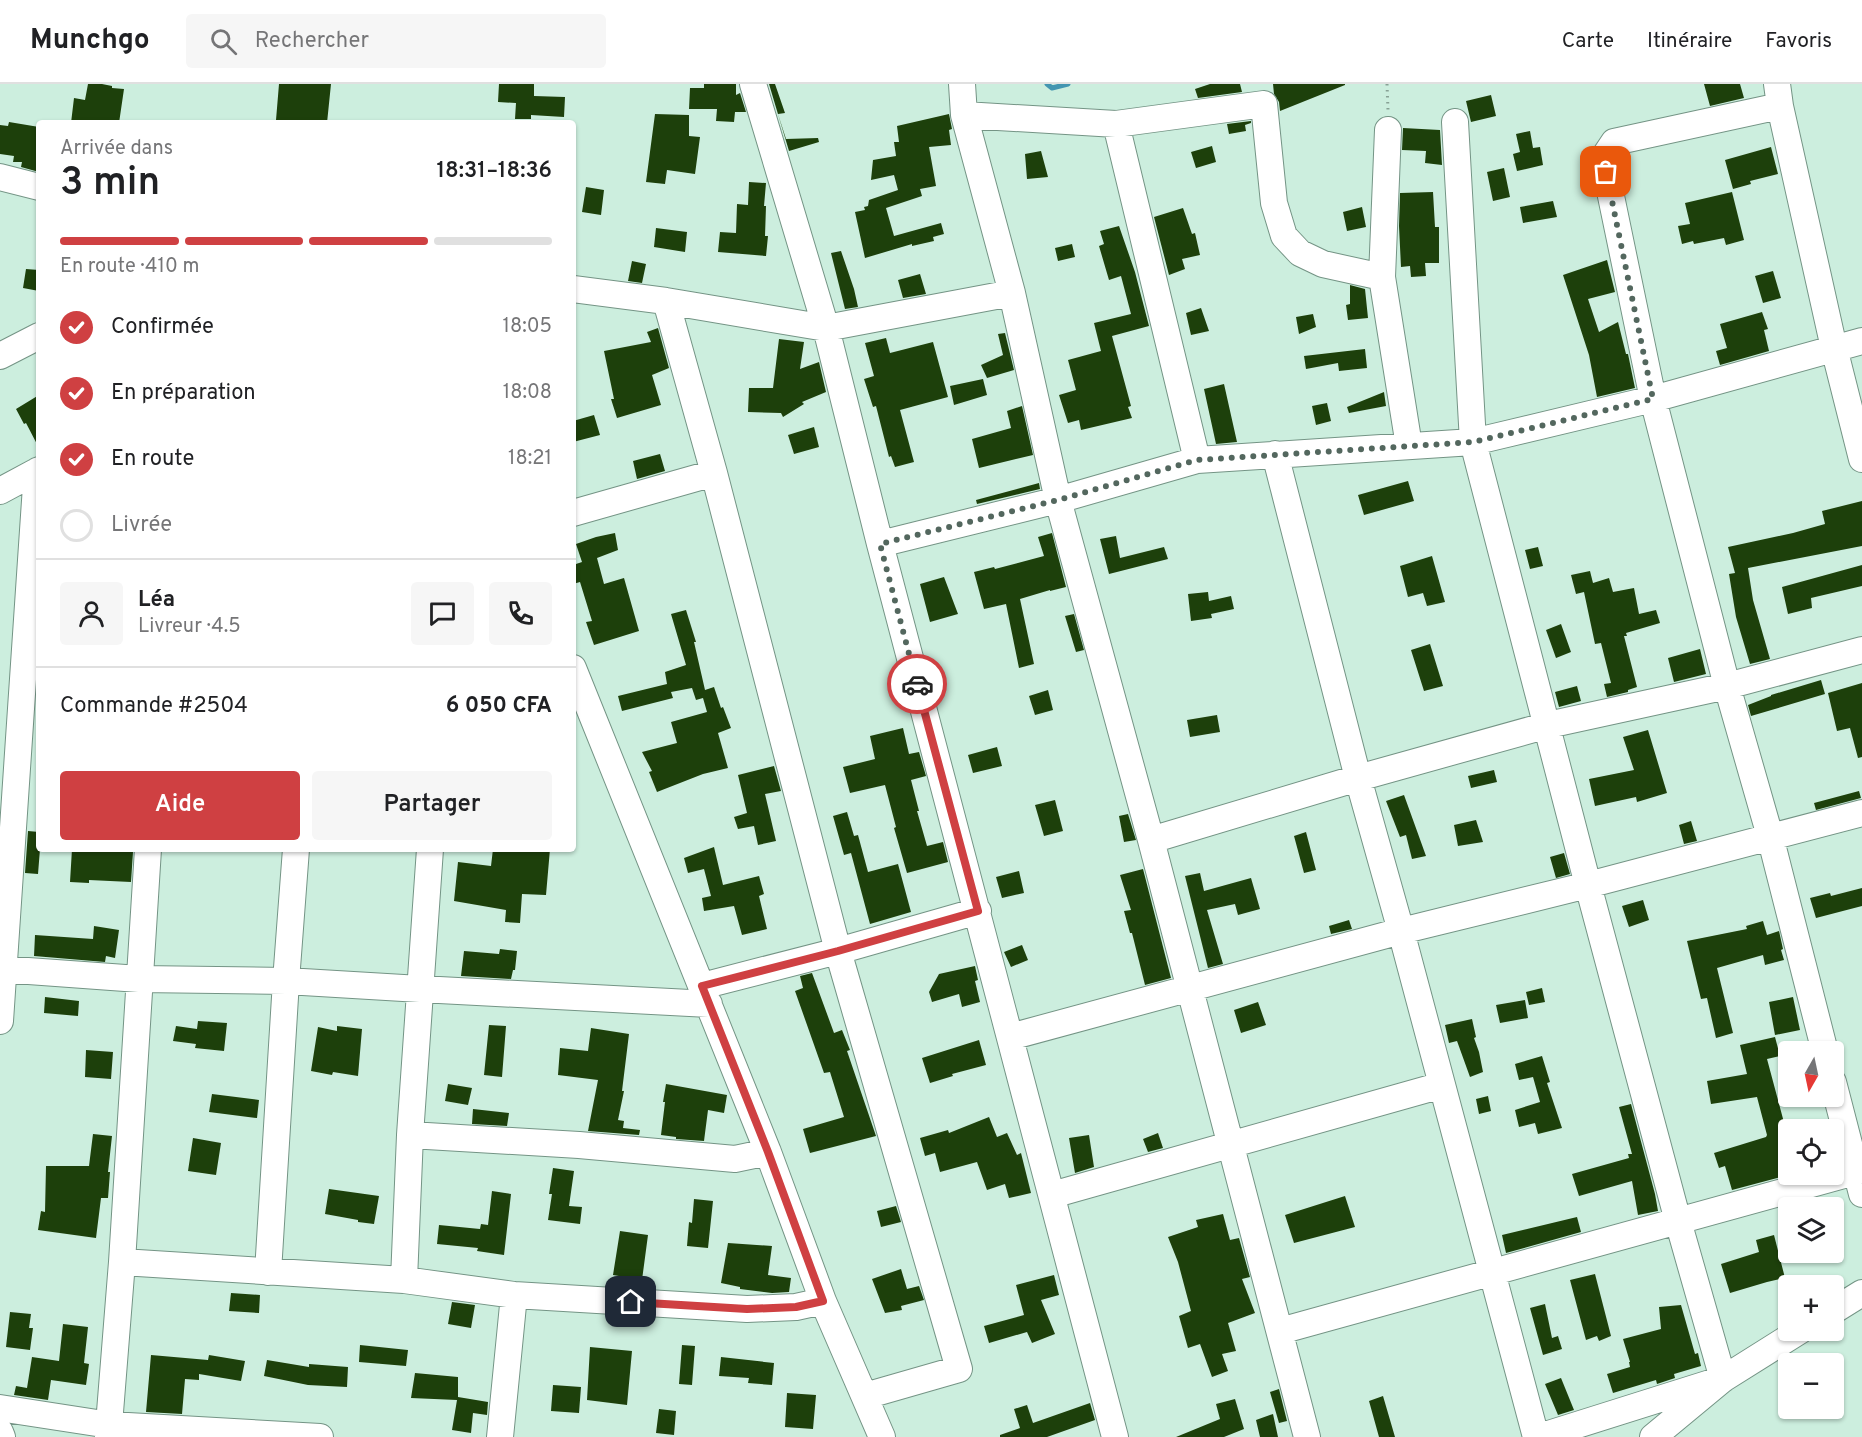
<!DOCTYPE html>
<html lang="fr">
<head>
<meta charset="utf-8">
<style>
  body { margin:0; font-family:Overpass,sans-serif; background:#f6f6f6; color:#202124; height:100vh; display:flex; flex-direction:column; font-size:22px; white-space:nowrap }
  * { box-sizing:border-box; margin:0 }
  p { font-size:20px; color:#757577 }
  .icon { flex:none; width:33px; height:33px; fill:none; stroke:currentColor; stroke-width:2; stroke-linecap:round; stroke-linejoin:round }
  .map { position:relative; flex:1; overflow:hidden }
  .details { position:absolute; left:36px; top:36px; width:540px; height:732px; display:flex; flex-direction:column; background:#fff; border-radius:6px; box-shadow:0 2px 4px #0004 }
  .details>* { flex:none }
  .needle { width:39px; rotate:189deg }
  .buttons { position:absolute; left:1778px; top:957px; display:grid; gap:12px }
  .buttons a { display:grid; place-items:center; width:66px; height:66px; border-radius:6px; background:#fff; box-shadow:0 2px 4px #0004; font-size:30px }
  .pin { position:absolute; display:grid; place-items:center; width:51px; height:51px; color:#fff; margin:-26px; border-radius:12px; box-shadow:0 3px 9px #0006 }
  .courier { position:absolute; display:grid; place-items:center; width:60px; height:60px; margin:-30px; border:4px solid #cf4042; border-radius:50%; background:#fff; color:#222; box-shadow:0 2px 8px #0007 }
  .headline em { font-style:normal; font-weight:600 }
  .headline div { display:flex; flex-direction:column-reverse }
  .headline { display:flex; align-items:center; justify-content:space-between; height:102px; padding:0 24px }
  h1 { font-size:39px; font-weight:600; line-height:45px }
  .bar { display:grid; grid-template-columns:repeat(4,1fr); gap:9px 6px; align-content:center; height:72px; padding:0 24px }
  .bar i { height:8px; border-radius:4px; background:#e0e0e0 }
  .bar .active { background:#cf4042 }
  .bar p { grid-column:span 4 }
  .line { display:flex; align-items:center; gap:15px; padding:0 24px; border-top:2px solid #e0e0e0 }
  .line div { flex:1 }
  .round { display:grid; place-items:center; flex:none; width:63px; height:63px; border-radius:6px; background:#f6f6f6 }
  ol { padding:0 24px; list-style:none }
  li { display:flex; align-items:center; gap:18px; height:66px }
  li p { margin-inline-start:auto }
  li .icon { padding:6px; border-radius:50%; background:#cf4042; color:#fff; stroke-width:4 }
  li:last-child { color:#757577 }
  li i { width:33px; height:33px; border:3px solid #e0e0e0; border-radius:50% }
  .primary-button { display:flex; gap:12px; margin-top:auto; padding:12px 24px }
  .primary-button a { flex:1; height:69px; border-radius:6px; background:#cf4042; color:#fff; font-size:24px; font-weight:600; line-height:69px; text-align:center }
  .primary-button a+a { background:#f6f6f6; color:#202124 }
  header { display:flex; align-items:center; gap:36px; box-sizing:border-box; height:84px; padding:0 30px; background:#fff; border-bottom:2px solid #e0e0e0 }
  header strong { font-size:28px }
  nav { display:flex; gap:33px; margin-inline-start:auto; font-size:21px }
  .search { width:420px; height:54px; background:#f6f6f6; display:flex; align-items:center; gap:15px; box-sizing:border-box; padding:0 21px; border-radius:6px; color:#757577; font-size:22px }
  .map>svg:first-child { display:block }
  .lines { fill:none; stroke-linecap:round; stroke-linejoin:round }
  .stream { stroke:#4396b1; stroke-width:5 }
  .building { fill:#1d400b }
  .minor-casing { stroke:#749485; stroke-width:28 }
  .path { stroke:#87a195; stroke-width:3; stroke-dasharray:1.5 4.5; stroke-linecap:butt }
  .minor { stroke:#fff; stroke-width:26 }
  .done { stroke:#53675e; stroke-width:6; stroke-dasharray:0 10.8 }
  .route { stroke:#cf4042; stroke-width:8 }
</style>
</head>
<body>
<header>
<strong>Munchgo</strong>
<div class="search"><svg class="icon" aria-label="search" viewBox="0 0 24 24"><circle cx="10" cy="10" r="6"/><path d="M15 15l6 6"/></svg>Rechercher</div>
<nav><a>Carte</a><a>Itinéraire</a><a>Favoris</a></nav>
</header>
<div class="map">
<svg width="1862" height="1353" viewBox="0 0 1862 1353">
  <rect width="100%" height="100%" fill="#cceede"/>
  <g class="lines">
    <path class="stream" d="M1047,0L1052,4L1068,0"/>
  </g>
  <path class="building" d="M88,0H102L112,2V4L124,5L119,39H71L74,14L85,16Z
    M279,0H331L327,39L276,36Z
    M499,0H534V12L565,13L564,33L531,31V35H515L516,19L498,18Z
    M704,0H736V11L740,9L746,28H735L734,38L716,37L717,25H689L690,4H704Z
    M769,0H775L785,29L778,30L786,55L818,54L819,58L789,67Z
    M1210,0H1240L1242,8L1198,14L1195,5Z
    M1273,0H1345V1L1280,27L1279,18L1274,10Z
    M1704,0H1740L1744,14L1710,22Z
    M1491,11L1496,32L1471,38L1466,17Z
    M655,30L689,31V52L700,53L695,90L667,86L665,100L646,98Z
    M949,30L952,45L949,46L951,61L929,63L936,102L920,105L922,112L886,124L894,152L941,139L944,150L933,153L934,157L912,162V160L865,174L855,128L865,126L864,123L868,122L869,116L898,106L894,91L871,96L873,76L896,72L894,58H899L897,42Z
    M1251,37V39L1245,41L1246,47L1229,50L1227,40Z
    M9,38L39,43V88L21,83L22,78H13L14,72L0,70V41L8,42Z
    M1403,44L1440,46L1442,81L1425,79L1426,67L1402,66Z
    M1530,47L1533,64L1540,63L1543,81L1517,87L1513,70L1520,68L1516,50Z
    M1212,62L1216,78L1196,84L1191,68Z
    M1771,63L1778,90L1750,97L1751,100L1733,105L1725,76Z
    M1041,67L1048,93L1027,95L1025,70Z
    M1504,84L1510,113L1493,117L1487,88Z
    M749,98L766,99L764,122H766L765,152H768L766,172L718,168L720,148L736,149L737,120L748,121Z
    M586,103L604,106L601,131L582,128Z
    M1433,108L1435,143H1439V179H1425L1426,192L1411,193L1410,182L1401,183L1399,142L1400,109Z
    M1732,108L1744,156L1726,161L1724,154L1694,160L1693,157L1682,160L1678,142L1690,140L1685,119Z
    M1553,117L1557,133L1523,139L1520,123Z
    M1362,123L1366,143L1347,147L1343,128Z
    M1183,124L1192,150L1195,149L1200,171L1182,175L1185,185L1169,191L1154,133Z
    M1119,142L1135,188L1149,242L1112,252L1131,322L1128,323L1132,334L1081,346L1079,336L1068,339L1059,311L1076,306L1068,276L1101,267L1094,239L1131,230L1121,192L1109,196L1099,162L1104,160L1100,147Z
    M656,144L687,148L685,168L654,163Z
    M1072,160L1075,173L1058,177L1055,164Z
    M841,167L854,205L858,223L845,225L831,169Z
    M1607,176L1615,208L1588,215L1599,248L1618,238L1626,270H1628L1635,304L1597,313L1589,271L1563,191Z
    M632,177L646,180L642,199L628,197Z
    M26,185L39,186V207L23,204Z
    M1773,187L1781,214L1763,219L1755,192Z
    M920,190L926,210L903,214L898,196Z
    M1350,201L1365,205L1368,234L1348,236L1346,221L1350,220Z
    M1201,224L1209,247L1191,251L1186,229Z
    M1762,228L1768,245L1764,246L1769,267L1720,281L1716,267L1727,264L1720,240Z
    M1313,230L1316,243L1299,250L1296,233Z
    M658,244L669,284L652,291L661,321L617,334L611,315H614L604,267L651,258L647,248Z
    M1005,249L1014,286L987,294L981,281L1003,271L998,250Z
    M886,254L890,269L933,258L948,313L900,326L914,378L895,383L891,372L889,373L876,322L873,323L864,295L874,292L865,259Z
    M779,255L804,258L800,285L819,278L826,308L802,318L804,320L783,333L781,329L748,328L749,304H773Z
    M1365,265L1367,284L1339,287L1338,279L1306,285L1304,272Z
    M983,295L987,311L954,321L950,302Z
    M1224,300L1237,358L1216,360L1204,305Z
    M1384,308L1386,322L1349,329L1347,323Z
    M39,311V364L26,339L24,340L16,325Z
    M1327,319L1331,337L1316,341L1312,322Z
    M1022,322L1033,371L979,384L972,355L1011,344L1007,327Z
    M594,331L600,351L573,358V337Z
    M814,343L819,363L794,370L788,351Z
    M660,370L665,387L637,395L633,377Z
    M1408,397L1414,417L1364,431L1358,411Z
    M1039,399L1040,405L977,420L976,416Z
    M1862,417V462L1748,484L1753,516L1770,575L1750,580L1736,533L1729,490L1735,489L1728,463L1793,449L1825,440L1822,427Z
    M615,449L618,466L597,474L604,500L624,494L639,547L594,561L586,538L592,537L580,498L573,500V481L582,478L576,460L596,453Z
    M1052,449L1066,503L1050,507V506L1020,515L1034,580L1019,584L1006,520L984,525L974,488L994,483L995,485L1044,472L1038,453Z
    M1116,452L1120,474L1164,463L1168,475L1109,490L1100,455Z
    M1538,463L1543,482L1530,485L1525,466Z
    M1432,472L1445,518L1427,522L1423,509L1408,513L1400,482Z
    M1862,481V502L1811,514L1812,524L1788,530L1782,503Z
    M1590,487L1593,499L1609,494L1613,508L1634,504L1639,530L1656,526L1660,539L1626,549L1627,552H1624L1637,603L1628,606V608L1607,613L1604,600L1611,599L1601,559L1595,560L1584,508L1576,510L1571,491Z
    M944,493L958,530L930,538L920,500Z
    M1208,508L1209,517L1231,512L1234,525L1211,530L1212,534L1191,537L1188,510Z
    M686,526L696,558H694L705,606L714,603L721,624L723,623L731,644L718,649L728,684L703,690L657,708L649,688L652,687L642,668L677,659L671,638L707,628L703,614L696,616L692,604L671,608L673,614L622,627L618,612L667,600L665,588L686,581L671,530Z
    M1074,530L1084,566L1076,568L1065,532Z
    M1561,540L1571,568L1556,574L1546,546Z
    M1430,560L1443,602L1424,607L1411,566Z
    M1700,565L1706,590L1674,598L1668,574Z
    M1821,596L1825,610L1751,632L1748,621L1771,612V611Z
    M1862,599V673L1858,674L1850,644L1837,647L1828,609Z
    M1577,602L1581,617L1559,623L1555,608Z
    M1048,606L1053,626L1035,631L1029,612Z
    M1217,631L1220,648L1190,653L1187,636Z
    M903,644L909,670L919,668L926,692L911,696L919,727H917L927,762L943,758L948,778L907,789L894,744L896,743L885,701L850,709L843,683L875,675L870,652Z
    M1648,646L1667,709L1637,718L1636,713L1595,722L1589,695L1634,686L1623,653Z
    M997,663L1002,682L973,689L968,671Z
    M774,682L781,707L765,710L776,757L758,761L754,742L738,745L734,733L747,729L738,691Z
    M1494,686L1497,698L1471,704L1468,692Z
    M1859,707L1861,714L1816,726L1814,719Z
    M1404,711L1417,747L1426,772L1412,775L1406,751L1400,753L1386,717Z
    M1055,716L1063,747L1044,752L1035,721Z
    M847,728L854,752L858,751L868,788L898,780L911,828L870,840L851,769L844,771L833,732Z
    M1128,730L1136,756L1124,758L1119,732Z
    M1476,736L1483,758L1458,762L1454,741Z
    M1691,737L1697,757L1684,760L1679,741Z
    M28,747L39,748L40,765L38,790L25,789Z
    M1306,748L1316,786L1304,789L1294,752Z
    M714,763L723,801L759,792L764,810L759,812L767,845L742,851L734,822L704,827L702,814L711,812L704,785L688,789L684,774Z
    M72,765L133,768L131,798L89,796V799L70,798Z
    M493,765H550L546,811L522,810L520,839L505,838L506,826L454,817L458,778L491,782Z
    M1564,769L1570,790L1556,794L1550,773Z
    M1143,785L1171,894L1145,901L1132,849H1130L1124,827L1131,826L1120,791Z
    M1019,787L1024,809L1002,814L996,793Z
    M1200,789L1204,807L1251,794L1260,825L1238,831L1235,820L1207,826L1223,880L1208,884L1185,792Z
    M1862,804V822L1816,834L1810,814L1830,809L1831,812Z
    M1643,816L1649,836L1629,843L1622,822Z
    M1349,836L1352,845L1331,850L1329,842Z
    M1763,837L1767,851L1779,847L1783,865L1781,866L1784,876L1765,881L1763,871L1717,884L1733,949L1716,954L1707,914L1701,915L1687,857L1747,845L1746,842Z
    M94,842L119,846L115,874L106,872L105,878L34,872L35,851L93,855Z
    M1022,861L1028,876L1011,883L1004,868Z
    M500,865L517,867L515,886H513L511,895L461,892L464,867L499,870Z
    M975,882L978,896L975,897L980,918L962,923L959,910L932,918L929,908L939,890Z
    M812,889L834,949L842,946L850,966L847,967L876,1052L810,1069L803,1045L844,1033L830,988L824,989L795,907L803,904L800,892Z
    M1542,904L1545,918L1529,921L1526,908Z
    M45,913L79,917L78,932L44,929Z
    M1793,913L1800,946L1775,951L1769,918Z
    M1525,916L1528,934L1500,939L1496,921Z
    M1258,918L1266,941L1241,949L1234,926Z
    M1472,935L1476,953L1474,954L1479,968L1483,988L1470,993L1457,957L1449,959L1445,941Z
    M198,937L227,939L224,967L195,964L196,960L173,957L176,942L197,945Z
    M489,941L506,942L502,993L484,991Z
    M337,942L362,945L358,992L333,988L332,991L311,987L318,943L337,947Z
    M591,944L629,950L622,1007H624L618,1036L624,1037L623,1044L640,1046L639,1051L588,1047L598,996L558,991L560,964L588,967Z
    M1775,953L1780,972L1767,975L1786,1046H1783L1788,1065V1091L1732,1106L1725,1082L1719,1084L1714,1069L1766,1053L1767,1051L1757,1013L1711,1020L1707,997L1747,990L1740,961Z
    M979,956L986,981L952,990L953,992L930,999L922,974Z
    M86,966L113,968L111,995L85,993Z
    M1542,972L1550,998L1547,999L1562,1044L1538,1050L1535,1039L1519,1043L1515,1026L1540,1018L1533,993L1519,996L1515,980Z
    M448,1000L472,1004L468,1021L445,1017Z
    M666,1000L727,1011L724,1029L708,1026L704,1057L676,1055V1053L661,1051L665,1018H663Z
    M212,1010L259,1016L257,1034L209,1028Z
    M1488,1012L1491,1027L1479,1030L1476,1015Z
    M1631,1020L1655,1110L1658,1127L1638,1131L1632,1097L1579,1112L1572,1090L1629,1074L1628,1070H1632L1619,1023Z
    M473,1025L509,1029L507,1042L472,1040Z
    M989,1033L997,1053L1007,1049L1017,1071L1021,1069L1031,1109L1009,1114L1005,1100L987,1106L977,1078L940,1088L935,1069L925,1072L920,1054L948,1046L949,1049Z
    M1158,1049L1163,1064L1148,1068L1143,1055Z
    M93,1050L112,1052L108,1088H110L108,1114H101L96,1154L38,1146L41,1127L45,1128L46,1082H89Z
    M1089,1051L1094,1083L1075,1089L1069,1054Z
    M193,1054L221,1059L216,1091L188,1087Z
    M553,1084L574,1087L569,1122L582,1123L580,1140L548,1136L552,1110H549Z
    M329,1105L379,1112L374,1140L358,1138V1136L325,1130Z
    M492,1107L511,1110L504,1171L477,1167L478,1164L437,1160L439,1141L480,1145L481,1140L488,1141Z
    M1345,1112L1355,1143L1294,1159L1285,1131Z
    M694,1115L713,1117L708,1164L687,1162L689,1138L692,1139Z
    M896,1122L901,1138L881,1143L877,1127Z
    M1223,1130L1230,1156L1239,1154L1250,1193L1242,1195L1255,1229L1228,1239L1236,1267L1222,1270L1228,1287L1212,1293L1200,1260L1188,1264L1179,1232L1191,1227L1178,1178L1168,1153L1198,1143L1196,1136Z
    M1577,1133L1581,1148L1506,1169L1502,1151Z
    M620,1147L648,1151L642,1196L613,1191Z
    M1774,1151L1785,1194L1767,1198L1730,1209L1721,1180L1759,1168L1756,1156Z
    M728,1159L772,1162L768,1191L791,1194L789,1208L772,1209L740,1205V1203L721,1199Z
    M901,1185L907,1205L919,1202L924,1216L901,1222L902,1226L885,1229L872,1195Z
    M1595,1190L1611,1252L1599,1257L1597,1252L1586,1256L1570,1196Z
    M1054,1191L1059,1211L1041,1216L1055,1250L1032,1259L1027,1248L989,1259L984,1242L1024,1231L1016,1201Z
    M231,1209L260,1211L259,1229L229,1227Z
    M452,1218L475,1221L471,1244L448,1240Z
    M1545,1220L1552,1254L1558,1252L1562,1265L1543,1271L1530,1224Z
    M1681,1221L1695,1270L1698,1269L1701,1282L1674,1290L1675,1294L1657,1300L1656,1296L1613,1309L1607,1290L1630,1283L1629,1278H1630L1623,1255L1661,1245L1659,1223Z
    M10,1228L31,1230L29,1244H33L30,1266L6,1263Z
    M63,1240L88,1243L84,1279L89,1280L86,1301L51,1296L48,1316L14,1311L16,1302L27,1304L32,1273L59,1277Z
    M360,1261L408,1266L406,1282L359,1278Z
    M682,1261L695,1262L692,1301L679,1300Z
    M590,1263L632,1267L627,1321L587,1316Z
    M151,1271L208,1276L209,1271L245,1277L241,1297L199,1290V1296L185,1295L182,1330L146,1328Z
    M721,1273L774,1279L772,1301L748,1299L749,1294L719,1292Z
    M267,1276L309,1283V1280L348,1283L347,1303L308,1301L264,1292Z
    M415,1289L458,1293V1313L488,1318L487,1331L473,1329L471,1349L452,1346L457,1316L411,1314Z
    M1561,1294L1574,1326L1558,1331L1545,1300Z
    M553,1301L581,1303L579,1329L551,1327Z
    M1279,1305L1287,1337L1279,1339L1270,1308Z
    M787,1309L816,1311L813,1345L785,1343Z
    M1383,1312L1395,1353H1379L1369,1317Z
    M1235,1315L1244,1345L1224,1353H1176L1220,1335L1216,1320Z
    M1090,1319L1095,1336L1047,1353H1000V1351L1020,1344L1014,1325L1027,1321L1033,1339Z
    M659,1325L676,1327L674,1351L656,1349Z
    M1273,1330L1278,1353H1260L1256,1336Z"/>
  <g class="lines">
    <defs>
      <path id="minor" d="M753,0L826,244L880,460L1115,1353
        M962,0L964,31L1012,209L1058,416L1151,756L1307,1353
        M1777,0L1780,22L1834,264L1862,375
        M1780,22L1614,58L1606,70V88L1653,315L1727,602L1770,752L1825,968
        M964,31L1116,40L1264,20L1274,119L1284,152L1300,169L1323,180L1382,193
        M1455,38L1473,358L1588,801L1678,1137L1723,1295L1539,1353
        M1116,40L1197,376
        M1388,46L1382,193L1409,362
        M0,93L39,103
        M573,205L666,217L826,244L1012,209
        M666,217L714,389L838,867L959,1285L865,1312
        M0,272L39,252
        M1275,370L1358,694L1401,847L1536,1353
        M0,407L39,386
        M573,429L714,389
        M880,460L1058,416L1197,376L1473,358L1653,315L1862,257
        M573,584L768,1068L823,1217L882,1353
        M1151,756L1358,694L1548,641L1727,602L1862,566
        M0,885L139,895L286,897L420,905L709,920
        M702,902L838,867L978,827
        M0,937L37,387
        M1010,953L1401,847L1588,801L1862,729
        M1833,998L1862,1110
        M410,1051L579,1061L735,1075L768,1068
        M1052,1111L1442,1001
        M122,1178L404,1196L410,1051L430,765
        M268,1188L286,897L296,765
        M404,1196L514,1211L747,1225L796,1223L823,1217
        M1833,1227L1862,1209
        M1280,1247L1862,1086
        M0,1324L110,1341L320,1353
        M0,1348L2,1353
        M108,1353L122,1178L148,765
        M500,1353L514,1211
        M1653,1353L1723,1295L1801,1246"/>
    </defs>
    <use href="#minor" class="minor-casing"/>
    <path class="path" d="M1387,0L1388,26"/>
    <use href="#minor" class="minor"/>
  </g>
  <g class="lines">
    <path class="done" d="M917,600L880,460L1058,416L1197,376L1473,358L1653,315L1606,88"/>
    <path class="route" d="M631,1218L747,1225L796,1223L823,1217L768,1068L702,902L838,867L978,827L917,600"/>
  </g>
</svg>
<div class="buttons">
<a><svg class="needle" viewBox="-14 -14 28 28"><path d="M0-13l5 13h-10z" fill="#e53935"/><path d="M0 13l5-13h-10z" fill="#757577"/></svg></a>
<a><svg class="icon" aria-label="locate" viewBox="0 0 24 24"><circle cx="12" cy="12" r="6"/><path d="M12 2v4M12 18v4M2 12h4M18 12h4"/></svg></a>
<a><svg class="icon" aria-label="layers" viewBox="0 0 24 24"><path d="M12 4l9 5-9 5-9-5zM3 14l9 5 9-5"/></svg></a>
<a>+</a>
<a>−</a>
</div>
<div class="pin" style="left:1606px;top:88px;background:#ea580c"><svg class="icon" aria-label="bag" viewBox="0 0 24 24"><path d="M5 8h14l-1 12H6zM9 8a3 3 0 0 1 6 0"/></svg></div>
<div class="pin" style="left:631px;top:1218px;background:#1f2937"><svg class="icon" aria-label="home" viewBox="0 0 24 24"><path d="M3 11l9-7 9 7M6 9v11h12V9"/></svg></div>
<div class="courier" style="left:917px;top:600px"><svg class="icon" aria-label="car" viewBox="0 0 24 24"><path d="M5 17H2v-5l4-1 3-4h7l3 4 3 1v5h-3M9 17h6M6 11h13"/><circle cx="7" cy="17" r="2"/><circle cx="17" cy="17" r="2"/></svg></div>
<section class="details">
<div class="headline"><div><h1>3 min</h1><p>Arrivée dans</p></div><em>18:31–18:36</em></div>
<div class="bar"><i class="active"></i><i class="active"></i><i class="active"></i><i></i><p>En route · 410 m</p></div>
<ol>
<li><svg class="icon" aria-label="check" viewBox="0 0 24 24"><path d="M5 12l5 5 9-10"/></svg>Confirmée<p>18:05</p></li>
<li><svg class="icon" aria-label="check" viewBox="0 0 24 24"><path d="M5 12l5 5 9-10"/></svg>En préparation<p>18:08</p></li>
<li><svg class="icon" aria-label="check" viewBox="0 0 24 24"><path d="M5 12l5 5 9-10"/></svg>En route<p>18:21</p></li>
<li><i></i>Livrée</li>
</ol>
<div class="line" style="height:108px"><a class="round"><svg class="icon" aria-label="person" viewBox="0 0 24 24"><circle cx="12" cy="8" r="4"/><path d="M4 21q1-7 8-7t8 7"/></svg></a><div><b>Léa</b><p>Livreur · 4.5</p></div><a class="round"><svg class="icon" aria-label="chat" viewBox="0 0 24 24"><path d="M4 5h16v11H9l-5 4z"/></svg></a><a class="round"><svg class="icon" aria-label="phone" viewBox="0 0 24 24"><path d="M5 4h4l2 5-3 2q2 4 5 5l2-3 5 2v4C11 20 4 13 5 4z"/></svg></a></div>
<div class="line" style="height:78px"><div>Commande #2504</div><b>6 050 CFA</b></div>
<div class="primary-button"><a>Aide</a><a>Partager</a></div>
</section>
</div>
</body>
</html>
